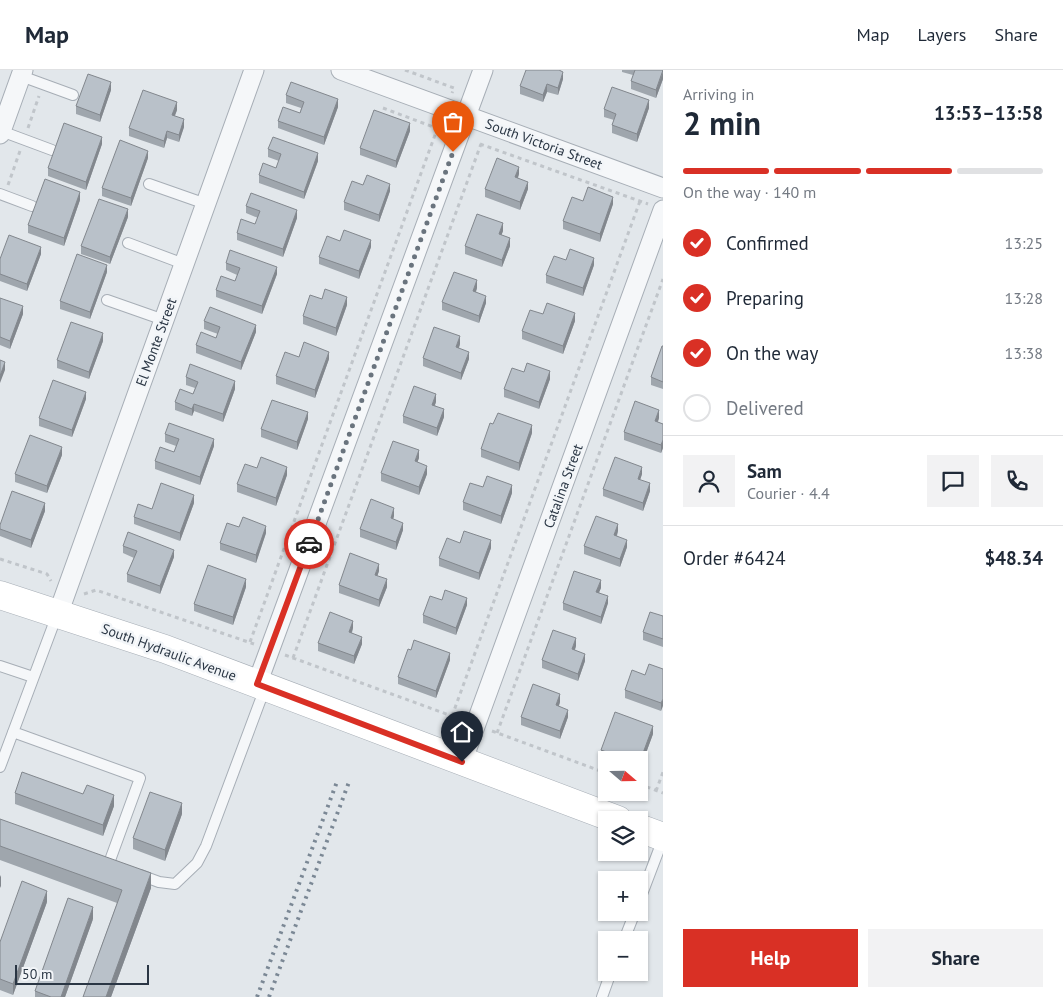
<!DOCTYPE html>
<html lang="en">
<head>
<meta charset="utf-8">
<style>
  body { margin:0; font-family:"PT Sans",sans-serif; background:#f2f2f3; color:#1f2937; height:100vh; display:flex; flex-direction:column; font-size:19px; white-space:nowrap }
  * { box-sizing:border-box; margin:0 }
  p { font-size:16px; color:#747a83 }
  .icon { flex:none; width:28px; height:28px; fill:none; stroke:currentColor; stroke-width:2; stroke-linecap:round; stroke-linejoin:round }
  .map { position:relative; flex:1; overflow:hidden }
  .details { display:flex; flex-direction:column; background:#fff; width:400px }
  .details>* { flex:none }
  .needle { width:32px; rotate:110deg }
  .controls { position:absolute; left:598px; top:681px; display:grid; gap:10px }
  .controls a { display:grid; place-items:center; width:50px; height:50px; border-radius:0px; background:#fff; box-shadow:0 1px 4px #0004; font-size:25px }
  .scale { position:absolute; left:15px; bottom:12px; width:134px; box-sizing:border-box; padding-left:5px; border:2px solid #2a3644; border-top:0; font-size:14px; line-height:18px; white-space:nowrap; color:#2a3644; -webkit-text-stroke:4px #f2f5f8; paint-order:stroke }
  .pin { position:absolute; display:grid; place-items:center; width:42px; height:42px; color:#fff; margin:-51px -21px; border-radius:50% 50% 50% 0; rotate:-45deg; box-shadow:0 0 5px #0007 }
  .pin .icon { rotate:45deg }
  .courier { position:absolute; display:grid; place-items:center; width:50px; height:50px; margin:-25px; border:4px solid #d93025; border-radius:50%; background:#fff; color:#222; box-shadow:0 1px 6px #0007 }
  .head em { font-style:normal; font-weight:600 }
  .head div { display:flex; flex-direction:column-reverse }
  .head { display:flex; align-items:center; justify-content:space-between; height:85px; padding:0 20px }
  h1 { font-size:32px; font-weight:600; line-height:38px }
  .bar { display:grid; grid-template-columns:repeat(4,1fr); gap:8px 5px; align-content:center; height:60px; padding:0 20px }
  .bar i { height:6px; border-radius:4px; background:#e0e1e3 }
  .bar .current { background:#d93025 }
  .bar p { grid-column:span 4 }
  .line { display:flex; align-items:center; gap:12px; padding:0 20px; border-top:1px solid #e0e1e3 }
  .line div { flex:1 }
  .round { display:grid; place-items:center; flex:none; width:52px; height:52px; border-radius:0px; background:#f2f2f3 }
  ol { padding:0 20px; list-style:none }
  li { display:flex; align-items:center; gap:15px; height:55px }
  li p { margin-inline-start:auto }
  li .icon { padding:5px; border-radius:50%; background:#d93025; color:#fff; stroke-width:4 }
  li:last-child { color:#747a83 }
  li i { width:28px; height:28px; border:2px solid #e0e1e3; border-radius:50% }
  .cta { display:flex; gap:10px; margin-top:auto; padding:10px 20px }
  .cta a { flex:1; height:58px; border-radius:0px; background:#d93025; color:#fff; font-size:20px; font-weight:600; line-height:58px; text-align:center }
  .cta a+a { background:#f2f2f3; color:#1f2937 }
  header { display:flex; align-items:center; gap:30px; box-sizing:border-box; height:70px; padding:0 25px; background:#fff; border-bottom:1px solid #e0e1e3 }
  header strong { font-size:24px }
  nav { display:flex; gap:28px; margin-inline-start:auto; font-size:18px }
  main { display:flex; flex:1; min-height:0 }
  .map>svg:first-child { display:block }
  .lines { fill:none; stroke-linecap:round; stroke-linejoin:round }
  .lane-casing { stroke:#a7aeb6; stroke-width:12 }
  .street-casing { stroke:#a7aeb6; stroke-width:21 }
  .secondary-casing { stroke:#a7aeb6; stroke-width:29 }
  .path { stroke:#c0c5ca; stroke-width:3; stroke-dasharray:4 4; stroke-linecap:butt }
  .lane { stroke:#f5f7f9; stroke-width:10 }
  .street { stroke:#f5f7f9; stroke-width:19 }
  .secondary { stroke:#fff; stroke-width:28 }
  .rail { stroke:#7b8895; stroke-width:4; stroke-dasharray:2.5 5; stroke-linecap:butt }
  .wall { fill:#9fa6ad }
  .shaded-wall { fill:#82878d }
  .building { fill:#b9c1c9; stroke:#82878d }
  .done { stroke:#6a747e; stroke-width:5; stroke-dasharray:0 9 }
  .route { stroke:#d93025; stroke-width:6 }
  .labels { text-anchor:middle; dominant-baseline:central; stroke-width:5; stroke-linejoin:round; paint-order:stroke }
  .street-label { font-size:14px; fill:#2a3644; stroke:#f2f5f8 }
</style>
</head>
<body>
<header>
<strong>Map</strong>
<nav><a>Map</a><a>Layers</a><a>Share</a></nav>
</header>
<main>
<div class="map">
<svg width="663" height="927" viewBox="0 0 663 927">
  <rect width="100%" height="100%" fill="#e2e7eb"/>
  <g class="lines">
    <defs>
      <path id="lane" d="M21,6L73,25
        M1,61L52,80
        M149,114L206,134
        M0,124L32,136
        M128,173L184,194
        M107,230L164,250
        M0,596L33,607
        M13,662L140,708L109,793
        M0,697L57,545
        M140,805L159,812L175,814L197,793L206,776L265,618
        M639,832L663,769
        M624,870L635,842
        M602,927L611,902"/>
      <path id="street" d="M341,0L663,118
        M0,64L23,0
        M58,544L254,0
        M257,614L483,0
        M462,692L663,140"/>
      <path id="secondary" d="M0,525L165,579L618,750
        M639,758L663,767"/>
    </defs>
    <use href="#lane" class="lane-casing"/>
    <use href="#street" class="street-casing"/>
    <use href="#secondary" class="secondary-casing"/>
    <path class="path" d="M405,0L454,18L452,23
      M383,38L444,61
      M28,58L39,26
      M480,74L648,134
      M8,115L20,81
      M0,489L47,504L51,511
      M84,524L96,520L254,574
      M250,572L439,54
      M285,585L460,649
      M293,588L481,74
      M452,646L640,131
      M492,661L606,703
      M497,663L663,209
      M639,714L663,723
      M656,721L663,702"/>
    <use href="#lane" class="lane"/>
    <use href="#street" class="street"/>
    <use href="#secondary" class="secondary"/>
    <path class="rail" d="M257,927L338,709
      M269,927L349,712"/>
  </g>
  <path class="wall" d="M622,0H663V9L656,28L631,19V11L633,5L622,2Z
    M563,9L558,25L547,22L543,32L520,24V16Z
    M111,20L100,52L76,44V36Z
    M286,25L338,37L324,75L278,58V51L300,43L301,38L286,33Z
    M649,38L637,72L612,63V55L614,50L604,47V39Z
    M177,40L175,46L184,57L179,72L167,68L164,78L129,66V58Z
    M410,61L396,98L360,85V78Z
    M102,74L86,120L48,106V98Z
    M268,79L318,91L304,129L259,113V105L276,98L279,91L268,87Z
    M148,88L131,136L102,126V118Z
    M519,104L518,108L528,119L520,140L485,127V119Z
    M363,115L390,121L379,152L344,140V132Z
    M80,130L64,176L28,163V155Z
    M583,131L613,134L600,172L563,159V151Z
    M246,136L297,148L283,187L237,170V163L255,154L258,148L246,143Z
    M128,147L110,194L81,184V176Z
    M503,161L501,165L510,176L502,197L465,184V176Z
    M371,177L359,209L319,194V187Z
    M41,184L27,221L0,211V189Z
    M226,193L277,204L262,244L216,227V220L235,211L237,205L226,200Z
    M594,195L583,226L546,213V205Z
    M107,202L90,249L60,239V231Z
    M477,218L476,222L486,233L479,253L442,240V232Z
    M0,228L23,244L10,279L0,275Z
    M347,235L336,266L303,254V246Z
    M543,244L575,251L563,284L522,269V261Z
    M204,251L256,262L241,300L196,283V275L216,268L218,264L204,259Z
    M103,271L89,309L57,298V290Z
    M460,274L459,278L469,289L461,310L423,296V288Z
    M663,276V319L651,315V307Z
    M329,289L315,328L276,314V306Z
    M524,302L550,309L539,339L504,327V319Z
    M186,307L235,319L223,352L194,341L192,346L175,340V332L193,324L195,318L186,315Z
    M86,329L72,367L39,356V348Z
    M436,332L435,335L444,347L437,366L403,353V346Z
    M659,348L658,352L663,354V378L661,383L624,370V362Z
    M308,349L297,380L261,367V359Z
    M532,363L519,401L481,387V379Z
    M165,364L214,376L200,415L155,399V391L174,382L176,376L165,372Z
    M62,385L47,423L15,412V404Z
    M419,388L417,392L427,404L419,425L381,411V403Z
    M257,398L287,405L276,436L237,422V414Z
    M642,404L640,410L650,421L643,441L603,426V419Z
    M512,423L501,454L463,440V432Z
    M194,433L180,471L134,454V447L152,439Z
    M45,441L31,478L0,466V455Z
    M394,446L393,449L403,460L396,480L360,467V459Z
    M618,461L617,466L627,477L620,497L584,484V476Z
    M266,463L256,493L220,480V473Z
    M460,473L491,478L479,510L439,496V488Z
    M123,476L174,487L160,524L127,512V504L134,488L123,483Z
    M379,501L377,506L387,517L379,537L339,523V515Z
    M246,517L233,555L194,541V534Z
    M601,518L599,522L608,533L601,554L563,540V533Z
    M442,530L467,535L456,565L423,553V545Z
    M663,546V577L643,570V562Z
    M353,558L352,563L362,574L354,594L318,581V573Z
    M576,576L575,580L585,591L578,611L542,598V590Z
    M411,580L450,590L436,628L398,614V607Z
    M663,599L661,641L625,628V620L645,605Z
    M560,632L559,636L568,647L560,669L521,655V647Z
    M653,664L639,702V690H607L601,688V680Z
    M15,723L114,736L103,766L15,734Z
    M182,744L165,791L133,779V768Z
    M0,749L151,818L111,927H83L117,833L0,790Z
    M47,832L13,925L0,920V872Z
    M93,849L65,927H35V921Z"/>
  <path class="shaded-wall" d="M563,2V9L558,25V18Z
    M663,2V9L656,28V20Z
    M111,12V20L100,52V45Z
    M547,14V22L543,32V25Z
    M338,29V37L324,75V67Z
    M649,30V38L637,72V64Z
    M177,32V40L172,52V45Z
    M184,49V57L179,72V65Z
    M410,53V61L396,98V91Z
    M167,61V68L164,78V71Z
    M102,67V74L86,120V112Z
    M148,81V88L131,136V128Z
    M318,83V91L304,129V122Z
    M519,97V104L515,115V107Z
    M528,112V119L520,140V132Z
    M390,114V121L379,152V145Z
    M80,122V130L64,176V168Z
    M613,127V134L600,172V164Z
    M128,139V147L110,194V187Z
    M297,140V148L283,187V179Z
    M503,153V161L499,172V164Z
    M510,168V176L502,197V190Z
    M371,170V177L359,209V201Z
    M41,177V184L27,221V214Z
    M594,188V195L583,226V218Z
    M107,195V202L90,249V242Z
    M277,197V204L262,244V236Z
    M477,210V218L473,229V221Z
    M486,226V233L479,253V246Z
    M347,227V235L336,266V258Z
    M23,236V244L10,279V271Z
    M575,243V251L563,284V276Z
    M256,255V262L241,300V292Z
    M103,263V271L89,309V302Z
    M460,266V274L456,285V277Z
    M329,282V289L315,328V320Z
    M469,282V289L461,310V303Z
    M5,292V300L0,313V306Z
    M550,301V309L539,339V332Z
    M235,311V319L223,352V344Z
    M86,322V329L72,367V360Z
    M436,324V332L432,342V335Z
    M194,334V341L192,346V339Z
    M444,339V347L437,366V358Z
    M659,340V348L655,359V351Z
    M308,342V349L297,380V372Z
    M532,355V363L519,401V393Z
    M214,369V376L200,415V407Z
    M663,370V378L661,383V375Z
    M62,377V385L47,423V416Z
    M419,380V388L415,399V391Z
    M427,396V404L419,425V417Z
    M287,397V405L276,436V428Z
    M642,397V404L638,416V409Z
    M650,413V421L643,441V433Z
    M512,415V423L501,454V446Z
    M194,425V433L180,471V463Z
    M45,433V441L31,478V470Z
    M394,438V446L391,456V448Z
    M403,453V460L396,480V472Z
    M618,454V461L614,473V465Z
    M266,456V463L256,493V485Z
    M491,470V478L479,510V503Z
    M627,470V477L620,497V489Z
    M174,480V487L160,524V516Z
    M379,494V501L375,513V505Z
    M246,509V517L233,555V547Z
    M387,509V517L379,537V530Z
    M601,510V518L596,529V522Z
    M608,526V533L601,554V547Z
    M467,528V535L456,565V558Z
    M353,551V558L349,570V562Z
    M362,567V574L354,594V586Z
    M576,568V576L572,587V579Z
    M450,583V590L436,628V621Z
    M585,584V591L578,611V604Z
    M560,624V632L556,643V635Z
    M663,629V636L661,641V633Z
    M568,640V647L560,669V661Z
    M653,656V664L639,702V694Z
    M114,725V736L103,766V755Z
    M182,733V744L165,791V780Z
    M151,803V818L111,927H106Z
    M1,805V816L0,818V807Z
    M47,821V832L13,925V914Z
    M93,837V849L65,927H61Z"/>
  <path class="building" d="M526,0H559L563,2L558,18L547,14L543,25L520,16Z
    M635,0H663L656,20L631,11Z
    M88,4L111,12L100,45L76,36Z
    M291,12L338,29L324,67L278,51L283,37L300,43L304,32L286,25Z
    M612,17L649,30L637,64L612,55L616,44L604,39Z
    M143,20L177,32L172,45L184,49L179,65L167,61L164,71L129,58Z
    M374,40L410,53L396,91L360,78Z
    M64,53L102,67L86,112L48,98Z
    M273,67L318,83L304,122L259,105L263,93L276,98L281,84L268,79Z
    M120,70L148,81L131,128L102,118Z
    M497,88L519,97L515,107L528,112L520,132L485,119Z
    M367,105L390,114L379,145L344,132L352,111L363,115Z
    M45,109L80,122L64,168L28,155Z
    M588,117L613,127L600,164L563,151L572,127L583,131Z
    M251,123L297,140L283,179L237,163L241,149L255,154L260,141L246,136Z
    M99,129L128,139L110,187L81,176Z
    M477,144L503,153L499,164L510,168L502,190L465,176Z
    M344,160L371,170L359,201L319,187L327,166L340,171Z
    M9,165L41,177L27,214L0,204V189Z
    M570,179L594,188L583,218L546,205L554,186L566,190Z
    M230,180L277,197L262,236L216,220L221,206L235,211L240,198L226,193Z
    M77,184L107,195L90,242L60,231Z
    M454,202L477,210L473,221L486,226L479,246L442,232Z
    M325,219L347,227L336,258L303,246L310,225L322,229Z
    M0,228L23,236L10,271L0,267Z
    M547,233L575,243L563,276L522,261L530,240L543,244Z
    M210,237L256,255L241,292L196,275L201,262L216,268L220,257L204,251Z
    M71,252L103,263L89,302L57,290Z
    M434,257L460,266L456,277L469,282L461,303L423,288Z
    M304,272L329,282L315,320L276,306L285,282L299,287Z
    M662,276H663V312L651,307Z
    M0,290L5,292L0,306Z
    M527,293L550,301L539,332L504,319L512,298L524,302Z
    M190,294L235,311L223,344L194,334L192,339L175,332L180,319L193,324L198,312L186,307Z
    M53,310L86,322L72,360L39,348Z
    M414,316L436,324L432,335L444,339L437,358L403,346Z
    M272,330L308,342L297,372L261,359Z
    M635,331L659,340L655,351L663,354V370L661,375L624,362Z
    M498,343L532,355L519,393L481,379L490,353L493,354Z
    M169,353L214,369L200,407L155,391L160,377L174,382L179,369L165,364Z
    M30,365L62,377L47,416L15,404Z
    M393,371L419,380L415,391L427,396L419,417L381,403Z
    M261,387L287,397L276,428L237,414L245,394L257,398Z
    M615,387L642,397L638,409L650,413L643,433L603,419Z
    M487,406L512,415L501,446L463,432L470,413L483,417Z
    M161,413L194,425L180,463L134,447L138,434L152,439Z
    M12,421L45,433L31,470L0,459V455Z
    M371,429L394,438L391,448L403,453L396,472L360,459Z
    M596,446L618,454L614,465L627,470L620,489L584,476Z
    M243,447L266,456L256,485L220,473L227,453L239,457Z
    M464,461L491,470L479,503L439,488L447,468L460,473Z
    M128,462L174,480L160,516L127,504L137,481L123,476Z
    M350,483L379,494L375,505L387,509L379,530L339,515Z
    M208,495L246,509L233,547L194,534Z
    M574,501L601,510L596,522L608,526L601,547L563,533Z
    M445,520L467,528L456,558L423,545L430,526L442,530Z
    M330,542L353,551L349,562L362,567L354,586L318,573Z
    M650,542L663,546V569L643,562Z
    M553,560L576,568L572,579L585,584L578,604L542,590Z
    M414,570L450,583L436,621L398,607L408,579L411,580Z
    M649,594L663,599V629L661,633L625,620L632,600L645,605Z
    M533,614L560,624L556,635L568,640L560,661L521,647Z
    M615,642L653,656L639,694V690H628L601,680Z
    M22,702L83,724L87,715L114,725L103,755L15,723Z
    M150,722L182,733L165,780L133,768Z
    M0,749L151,803L106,927H83L122,820L0,776Z
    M22,811L47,821L13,914L0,909V872Z
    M68,828L93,837L61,927H51L35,921Z"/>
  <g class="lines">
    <path class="done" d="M309,474L453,82"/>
    <path class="route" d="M309,474L257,614L462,692"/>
  </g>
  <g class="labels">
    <g class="street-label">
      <text transform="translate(544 74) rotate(20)">South Victoria Street</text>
      <text transform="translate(156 272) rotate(-70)">El Monte Street</text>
      <text transform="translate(563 416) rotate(-70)">Catalina Street</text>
      <text transform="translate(169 582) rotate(20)">South Hydraulic Avenue</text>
    </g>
  </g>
</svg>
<div class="controls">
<a><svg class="needle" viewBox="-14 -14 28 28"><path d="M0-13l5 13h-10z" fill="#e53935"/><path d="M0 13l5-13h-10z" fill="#747a83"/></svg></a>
<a><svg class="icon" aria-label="layers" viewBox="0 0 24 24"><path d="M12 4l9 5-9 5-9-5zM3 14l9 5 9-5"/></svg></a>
<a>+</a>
<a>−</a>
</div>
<div class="scale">50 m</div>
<div class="pin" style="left:453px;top:82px;background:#ea580c"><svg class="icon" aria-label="bag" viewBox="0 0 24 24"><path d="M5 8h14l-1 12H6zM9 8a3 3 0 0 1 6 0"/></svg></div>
<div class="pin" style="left:462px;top:692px;background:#1f2937"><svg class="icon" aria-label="home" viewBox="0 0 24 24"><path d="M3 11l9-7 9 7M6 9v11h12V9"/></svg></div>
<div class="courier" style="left:309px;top:474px"><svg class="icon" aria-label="car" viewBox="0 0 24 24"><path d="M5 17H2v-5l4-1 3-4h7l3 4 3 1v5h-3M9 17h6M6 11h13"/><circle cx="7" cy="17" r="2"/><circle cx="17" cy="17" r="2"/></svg></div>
</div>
<section class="details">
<div class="head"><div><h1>2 min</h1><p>Arriving in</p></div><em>13:53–13:58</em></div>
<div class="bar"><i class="current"></i><i class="current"></i><i class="current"></i><i></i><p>On the way · 140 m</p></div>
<ol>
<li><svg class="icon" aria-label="check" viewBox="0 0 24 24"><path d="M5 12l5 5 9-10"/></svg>Confirmed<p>13:25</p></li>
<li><svg class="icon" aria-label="check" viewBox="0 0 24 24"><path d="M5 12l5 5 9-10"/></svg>Preparing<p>13:28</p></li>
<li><svg class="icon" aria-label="check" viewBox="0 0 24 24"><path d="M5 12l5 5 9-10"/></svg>On the way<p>13:38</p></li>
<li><i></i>Delivered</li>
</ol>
<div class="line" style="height:90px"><a class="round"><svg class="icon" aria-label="person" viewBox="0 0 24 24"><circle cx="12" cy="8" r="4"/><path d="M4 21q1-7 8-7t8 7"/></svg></a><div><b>Sam</b><p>Courier · 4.4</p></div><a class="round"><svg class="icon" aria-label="chat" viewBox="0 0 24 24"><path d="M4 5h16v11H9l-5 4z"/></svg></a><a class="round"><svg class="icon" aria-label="phone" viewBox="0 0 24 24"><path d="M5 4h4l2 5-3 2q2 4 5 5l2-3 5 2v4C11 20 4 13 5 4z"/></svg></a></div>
<div class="line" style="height:65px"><div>Order #6424</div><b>$48.34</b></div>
<div class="cta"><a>Help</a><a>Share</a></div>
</section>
</main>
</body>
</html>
